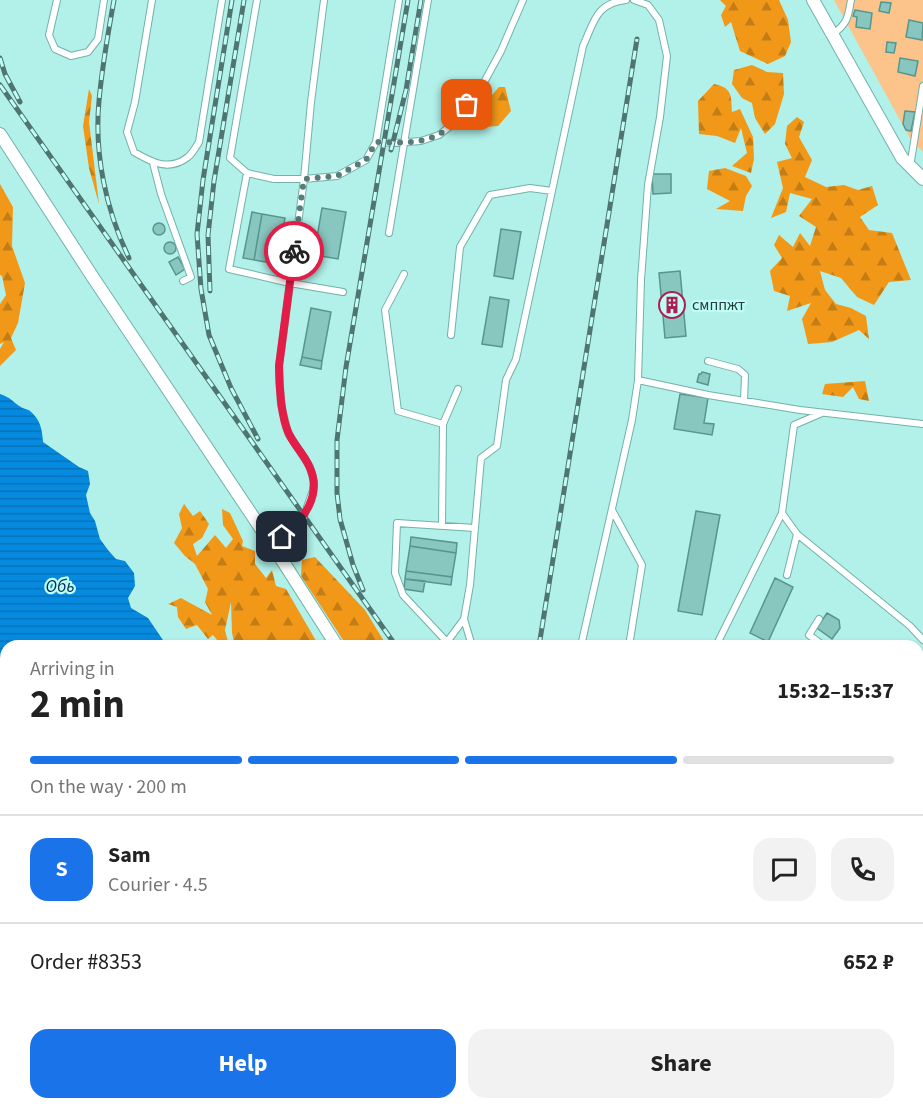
<!DOCTYPE html>
<html lang="en">
<head>
<meta charset="utf-8">
<style>
  body { margin:0; font-family:"Source Sans 3",sans-serif; background:#f2f2f2; color:#222; height:100vh; display:flex; flex-direction:column; font-size:22px; white-space:nowrap }
  * { box-sizing:border-box; margin:0 }
  p { font-size:20px; color:#767676 }
  .icon { flex:none; width:33px; height:33px; fill:none; stroke:currentColor; stroke-width:2; stroke-linecap:round; stroke-linejoin:round }
  .map { position:relative; flex:1; overflow:hidden }
  .side { position:absolute; left:0px; top:640px; width:924px; height:470px; display:flex; flex-direction:column; background:#fff; border-radius:18px 18px 0 0; box-shadow:0 2px 4px #0004 }
  .side>* { flex:none }
  .pin { position:absolute; display:grid; place-items:center; width:51px; height:51px; color:#fff; margin:-26px; border-radius:12px; box-shadow:0 3px 9px #0006 }
  .courier { position:absolute; display:grid; place-items:center; width:60px; height:60px; margin:-30px; border:4px solid #e11d48; border-radius:50%; background:#fff; color:#222; box-shadow:0 2px 8px #0007 }
  .summary em { font-style:normal; font-weight:700 }
  .summary div { display:flex; flex-direction:column-reverse }
  .summary { display:flex; align-items:center; justify-content:space-between; height:102px; padding:0 30px }
  h1 { font-size:39px; font-weight:700; line-height:45px }
  .bar { display:grid; grid-template-columns:repeat(4,1fr); gap:9px 6px; align-content:center; height:72px; padding:0 30px }
  .bar i { height:8px; border-radius:4px; background:#e0e0e0 }
  .bar .active { background:#1a73e8 }
  .bar p { grid-column:span 4 }
  .line { display:flex; align-items:center; gap:15px; padding:0 30px; border-top:2px solid #e0e0e0 }
  .line div { flex:1 }
  .round { display:grid; place-items:center; flex:none; width:63px; height:63px; border-radius:18px; background:#f2f2f2 }
  .action { display:flex; gap:12px; margin-top:auto; padding:12px 30px }
  .action a { flex:1; height:69px; border-radius:18px; background:#1a73e8; color:#fff; font-size:24px; font-weight:700; line-height:69px; text-align:center }
  .action a+a { background:#f2f2f2; color:#222 }
  .map>svg:first-child { display:block }
  .green { fill:#fcc48a }
  .forest { fill:url(#forest-firs) }
  .water { fill:url(#water-rules) }
  .building { fill:#88c7c0; stroke:#57958f; stroke-width:1.5 }
  .lines { fill:none; stroke-linecap:round; stroke-linejoin:round }
  .service-casing { stroke:#73b1aa; stroke-width:8 }
  .minor-casing { stroke:#73b1aa; stroke-width:14 }
  .service { stroke:#fff; stroke-width:6 }
  .minor { stroke:#fff; stroke-width:12 }
  .rail-casing { stroke:#507571; stroke-width:5 }
  .rail { stroke:#befef7; stroke-width:3; stroke-dasharray:9; stroke-linecap:butt }
  .done { stroke:#567d79; stroke-width:6; stroke-dasharray:0 10.8 }
  .route { stroke:#e11d48; stroke-width:8 }
  .labels { text-anchor:middle; dominant-baseline:central; stroke-width:4.5; stroke-linejoin:round; paint-order:stroke }
  .poi-label { font-size:16px; fill:#253f3c; stroke:#befef7; text-anchor:start }
  .water-label { font-size:18px; font-style:italic; fill:#012e50; stroke:#befef7 }
</style>
</head>
<body>
<div class="map">
<svg width="923" height="1109" viewBox="0 0 923 1109">
  <defs>
    <pattern id="forest-firs" width="22" height="20" patternUnits="userSpaceOnUse" patternTransform="scale(1.5)"><rect width="22" height="20" fill="#f19818"/><path d="M5 1l3.5 6h-7zM16 11l3.5 6h-7z" fill="#c37d17"/></pattern>
    <pattern id="water-rules" width="6" height="5" patternUnits="userSpaceOnUse" patternTransform="scale(1.5)"><rect width="6" height="5" fill="#058ae0"/><path d="M0 2.5h6" fill="none" stroke="#0672b7"/></pattern>
  </defs>
  <rect width="100%" height="100%" fill="#b1f1e9"/>
  <path class="green" d="M834,0H923V152L911,140Z"/>
  <path class="forest" d="M720,0H779L788,20L791,42L785,56L768,64L740,51L731,22L725,27L721,15L726,6Z
    M752,65L767,72L783,73L784,94L775,124L765,134L755,118L752,103L742,98L732,84L734,70Z
    M714,84C733,88 731,96 732,112L740,109L753,137L754,159L751,173L732,166L747,153L741,128L735,143L717,136L699,134L698,101Z
    M499,87H505L511,111L498,126L485,127L478,111Z
    M89,89L92,96L89,122L99,204L89,168L83,126Z
    M797,117L804,122L799,137L812,160L805,177L826,187L844,185L858,190L872,186L878,205L860,217L869,230L892,233L911,280L889,282L874,305L857,297L841,278L820,271L825,290L836,304L851,308L866,316L869,339L859,330L832,342L808,344L802,319L811,303L787,311L790,296L774,291L770,271L782,258L774,245L779,235L793,247L800,233L810,246L816,227L799,216L812,199L790,193L786,212L771,218L783,188L777,162L792,158L785,144L787,126Z
    M725,168L746,176L752,186L746,196L743,211L716,209L730,201L707,189L709,171Z
    M0,184L13,207L12,246L25,283L18,323L11,338L16,350L0,366V349L4,342L0,344V304L6,295L2,276L0,275Z
    M865,381L869,401L859,399L853,387L843,397L822,394L825,384Z
    M184,504L193,516L200,511L209,524L202,538L193,544L197,556L215,535L226,548L233,539L223,525L222,509L230,513L243,541L242,546L255,551V564L266,578L272,570L276,586L286,589L319,646H235L232,633L231,602L225,630L229,646H222L213,635L208,639L197,625L186,629L178,617L177,607L168,604L181,598L212,615L205,602L208,589L195,564L185,556L174,543L182,528L179,514Z
    M315,557L365,610L387,646H356L355,645L347,646L301,576L302,560Z
    M271,1104H371L373,1109H272Z"/>
  <path class="water" d="M0,394C12,398 11,401 21,407C22,408 29,410 30,411C41,420 42,430 43,442L79,467L88,471L90,484L86,495L90,513L95,521L100,539L108,550L116,559L125,561L134,573L135,586L128,598L131,608L148,618L167,646H6V685L0,682Z"/>
  <path class="building" d="M881,2L891,3L889,13L879,11Z
    M855,10L872,13L870,29L856,27L857,17L853,16Z
    M909,20L923,23L922,40L906,37Z
    M887,42L896,43L894,53L886,52Z
    M900,58L918,61L915,76L898,72Z
    M905,111L915,112L911,131L906,130L903,124Z
    M652,174H671V193L653,194Z
    M322,208L346,212L338,259L314,255Z
    M252,212L262,214L254,260L243,258Z
    M262,214L285,218L277,264L254,260Z
    M153 229a6 6 0 1 1 12 0a6 6 0 1 1-12 0Z
    M501,229L521,232L513,279L494,276Z
    M164 248a6 6 0 1 1 12 0a6 6 0 1 1-12 0Z
    M178,257L185,269L176,275L169,262Z
    M680,271L686,336L665,338L659,273Z
    M490,297L509,300L502,347L482,344Z
    M311,308L331,312L322,361L302,357Z
    M302,357L322,361L321,369L300,365Z
    M702,372L710,374L708,385L697,382L699,374H701Z
    M680,394L708,398L704,423L714,424L712,435L674,429Z
    M696,511L720,515L702,615L678,611Z
    M411,537L457,543L456,553L410,546Z
    M410,546L456,553L452,577L406,571Z
    M406,571L452,577L451,585L405,579Z
    M775,578L793,587L768,642L750,633Z
    M405,579L425,581L423,592L404,589Z
    M827,613L839,620L840,628L832,639L817,628Z
    M918,765L923,769V783L918,789Z
    M919,972L923,975V998L918,1004V973Z"/>
  <g class="lines">
    <defs>
      <path id="service" d="M57,0L49,35L55,49L71,56L88,52L98,39L104,0
        M152,0L135,102L127,132L134,152C151,162 169,172 188,157C192,154 196,147 199,142L222,0
        M257,0L230,158L247,173L274,179H304L337,176L366,160L376,142L399,0
        M833,34C848,23 848,17 851,0
        M376,142L393,143L421,141L439,135L453,124L482,86L501,51L523,0
        M153,163L161,194L191,277L183,281
        M910,167L923,86
        M247,173L229,269L290,283L343,292
        M389,233L428,0
        M404,274L385,310L398,411L443,424
        M451,335L460,247L490,195L530,188L552,191
        M708,361L738,369L745,375L744,401
        M638,380L708,395L800,410L923,424
        M612,510L642,565L629,646
        M782,513L797,534L910,626L923,640
        M442,526L443,424L458,389
        M273,545L293,529L304,516L313,490L314,482L310,467L288,433L281,405L279,366L304,179L311,102L324,0
        M787,575L797,534
        M464,619L472,646
        M819,619L809,635L824,646
        M447,642L403,595L395,573L397,523L475,528
        M443,646L447,642L464,619L470,585L481,458L497,446L506,380L516,359L583,46C594,22 596,3 626,0
        M581,646L632,420L638,380L641,280L648,185L660,117L667,56L659,20L648,5L634,0
        M716,646L782,513L794,425L822,413
        M918,722L923,725
        M918,743L923,736
        M918,840L923,833
        M918,957L923,951
        M0,1026L6,1025
        M918,1094L923,1089
        M376,1104L378,1109
        M239,1109L245,1104
        M689,1109L691,1104
        M786,1109L787,1104
        M905,1109L909,1104"/>
      <path id="minor" d="M813,0L902,158L923,179
        M0,134L92,276L282,560L337,646
        M444,1109V1104"/>
    </defs>
    <use href="#service" class="service-casing"/>
    <use href="#minor" class="minor-casing"/>
    <use href="#service" class="service"/>
    <use href="#minor" class="minor"/>
    <defs>
      <path id="rail" d="M114,0C108,33 102,67 99,101C94,154 106,210 129,258
        M232,0L203,180L197,234L201,289L209,335L231,388L258,439
        M0,58L5,74L20,102
        M0,85L396,646
        M391,150L406,90L421,0
        M210,291L208,235L214,181L244,0
        M363,590L353,565L340,519L337,493V440L346,367L408,0
        M539,646L637,39
        M472,1104V1109"/>
    </defs>
    <use href="#rail" class="rail-casing"/>
    <use href="#rail" class="rail"/>
  </g>
  <g class="lines">
    <path class="done" d="M294,251L304,179L337,176L366,160L376,142C403,143 432,145 453,124C458,118 463,111 467,105"/>
    <path class="route" d="M282,537C304,520 323,494 309,466C304,454 294,445 289,434C281,418 279,384 279,366L294,251"/>
  </g>
  <defs>
    <symbol id="building-ring" viewBox="-11 -11 22 22"><circle r="9.5" fill="#befef7" stroke="#af1e50" stroke-width="1.5"/><path d="M-4-6H4V6H1V3H-1V6H-4ZM-2.5-4.3h1.7v1.8h-1.7ZM.8-4.3h1.7v1.8H.8ZM-2.5-1h1.7V.8h-1.7ZM.8-1h1.7V.8H.8Z" fill="#af1e50"/></symbol>
  </defs>
  <g fill-rule="evenodd">
    <use href="#building-ring" x="657" y="290" width="30" height="30"/>
  </g>
  <g class="labels">
    <g class="poi-label">
      <text x="692" y="305">смппжт</text>
    </g>
    <g class="water-label">
      <text x="60" y="586">Обь</text>
    </g>
  </g>
</svg>
<div class="pin" style="left:467px;top:105px;background:#ea580c"><svg class="icon" aria-label="bag" viewBox="0 0 24 24"><path d="M5 8h14l-1 12H6zM9 8a3 3 0 0 1 6 0"/></svg></div>
<div class="pin" style="left:282px;top:537px;background:#1f2937"><svg class="icon" aria-label="home" viewBox="0 0 24 24"><path d="M3 11l9-7 9 7M6 9v11h12V9"/></svg></div>
<div class="courier" style="left:294px;top:251px"><svg class="icon" aria-label="bike" viewBox="0 0 24 24"><circle cx="6" cy="16" r="4"/><circle cx="18" cy="16" r="4"/><path d="M6 16l4-8h5l3 8M10 8l3 8H6M13 5h3"/></svg></div>
<section class="side">
<div class="summary"><div><h1>2 min</h1><p>Arriving in</p></div><em>15:32–15:37</em></div>
<div class="bar"><i class="active"></i><i class="active"></i><i class="active"></i><i></i><p>On the way · 200 m</p></div>
<div class="line" style="height:108px"><b class="round" style="background:#1a73e8;color:#fff">S</b><div><b>Sam</b><p>Courier · 4.5</p></div><a class="round"><svg class="icon" aria-label="chat" viewBox="0 0 24 24"><path d="M4 5h16v11H9l-5 4z"/></svg></a><a class="round"><svg class="icon" aria-label="phone" viewBox="0 0 24 24"><path d="M5 4h4l2 5-3 2q2 4 5 5l2-3 5 2v4C11 20 4 13 5 4z"/></svg></a></div>
<div class="line" style="height:78px"><div>Order #8353</div><b>652 ₽</b></div>
<div class="action"><a>Help</a><a>Share</a></div>
</section>
</div>
</body>
</html>
